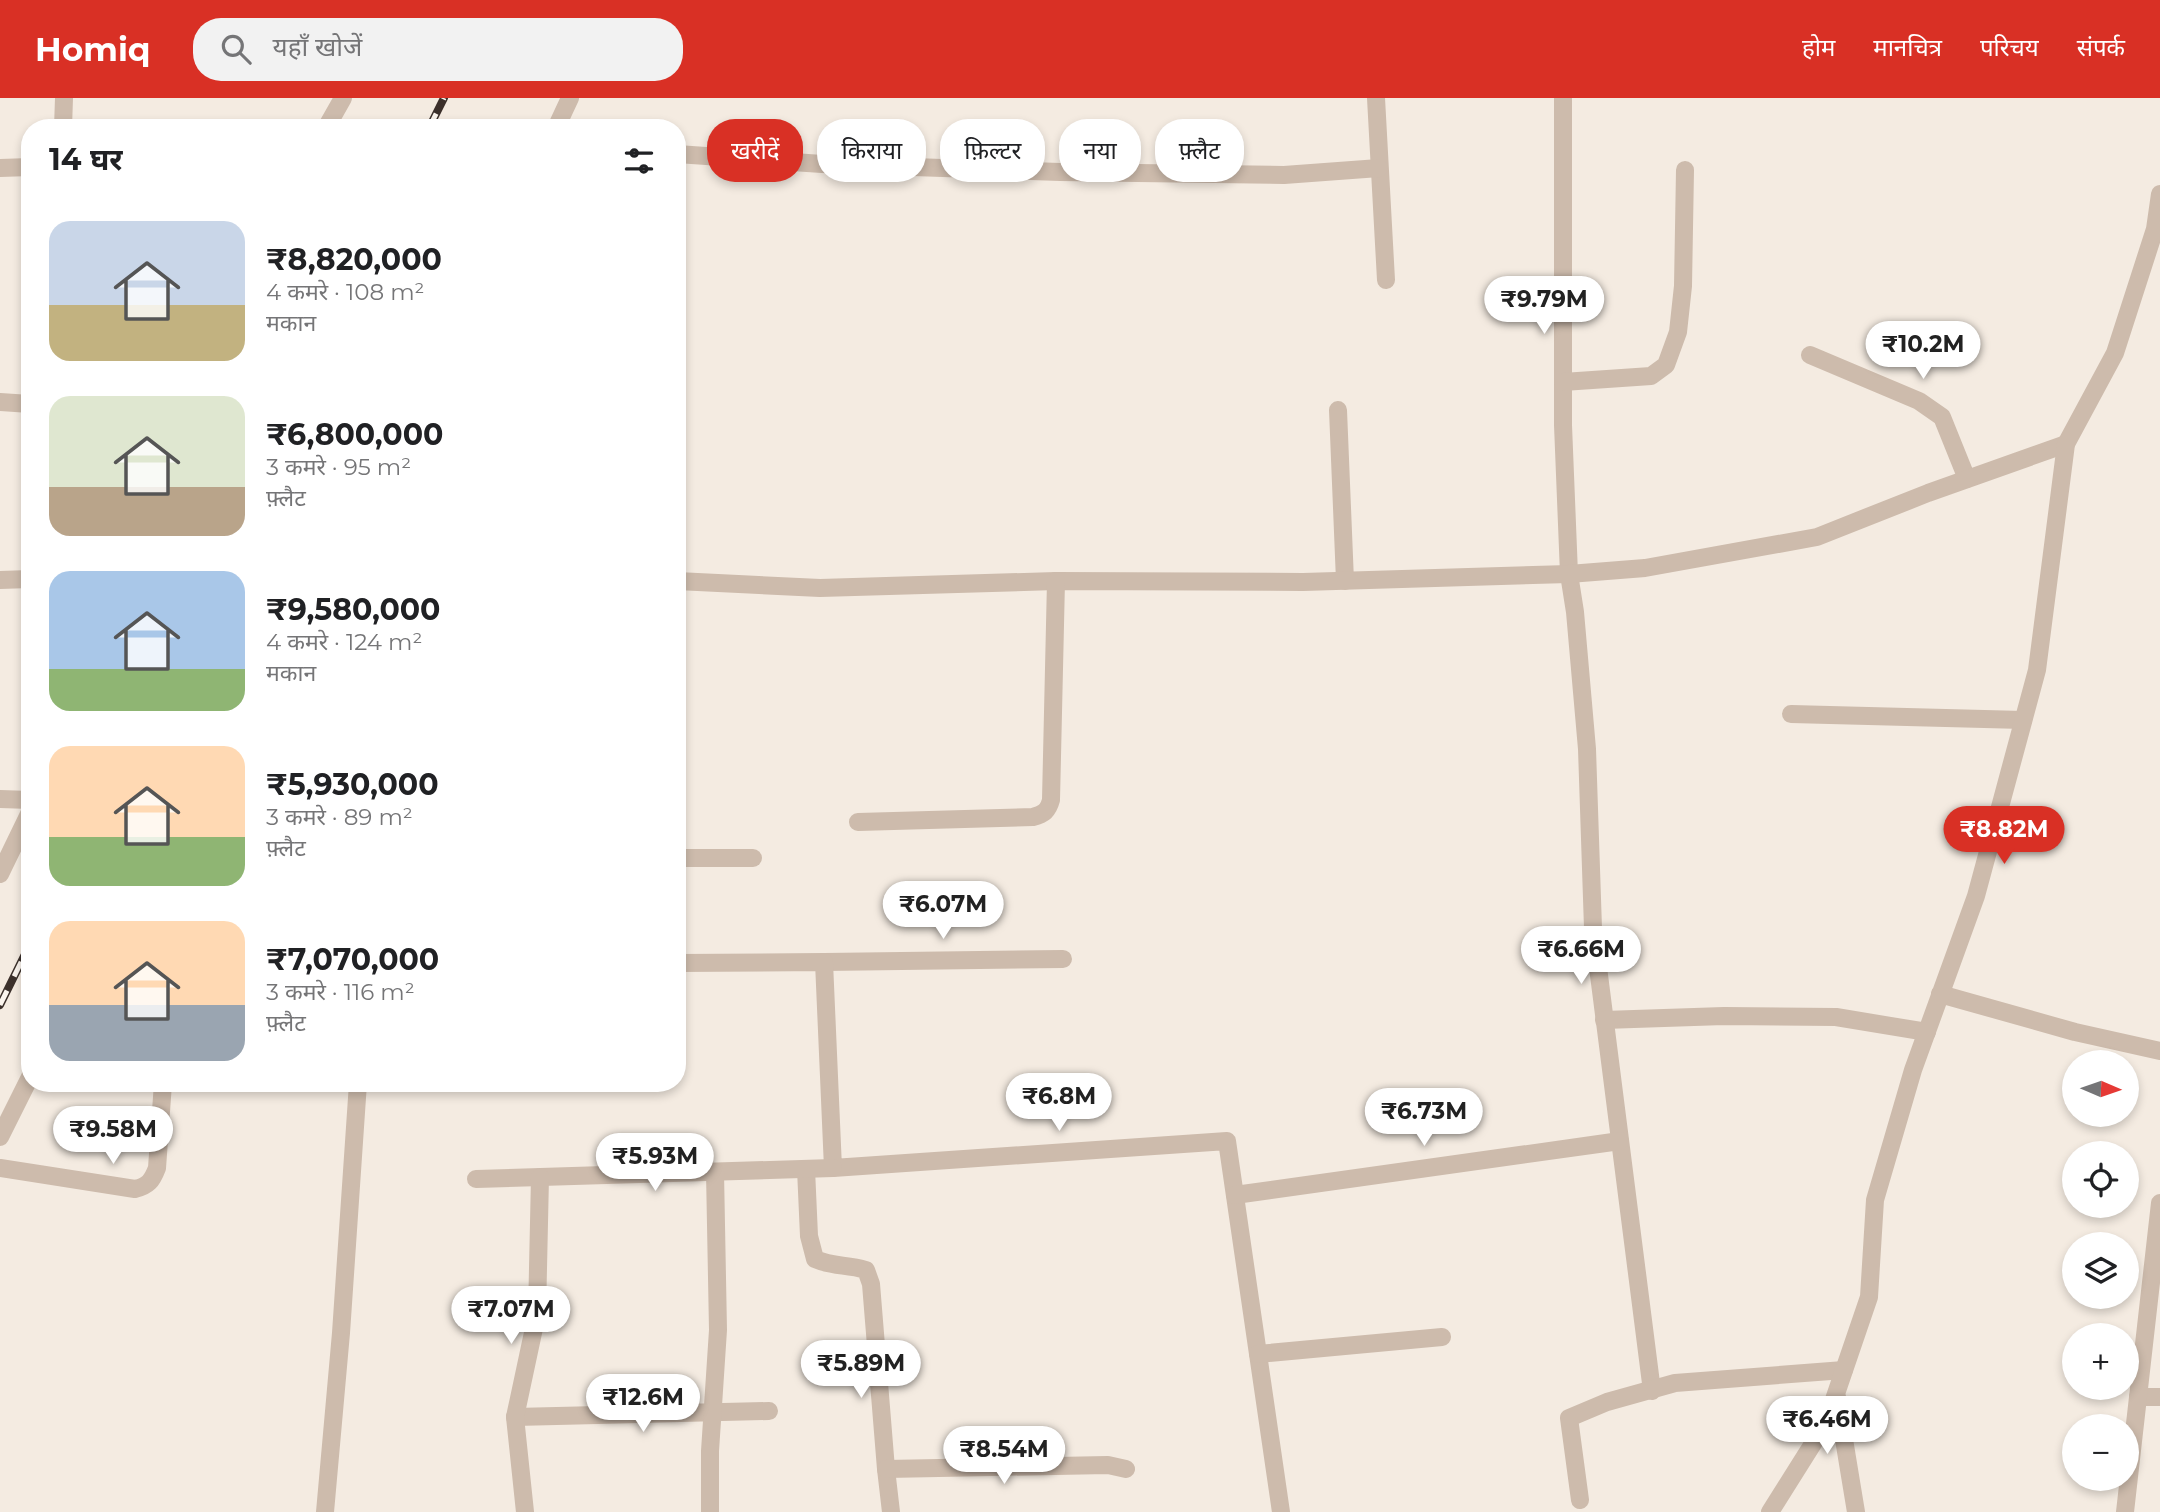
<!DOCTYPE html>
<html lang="hi">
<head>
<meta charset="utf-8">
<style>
	:root { --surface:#fff; --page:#f2f2f2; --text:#202124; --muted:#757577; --accent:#d93025 }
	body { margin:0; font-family:Montserrat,"Noto Sans Devanagari",sans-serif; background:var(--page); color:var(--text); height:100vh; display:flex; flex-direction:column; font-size:26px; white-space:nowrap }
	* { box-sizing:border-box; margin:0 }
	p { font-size:23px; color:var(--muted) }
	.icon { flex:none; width:38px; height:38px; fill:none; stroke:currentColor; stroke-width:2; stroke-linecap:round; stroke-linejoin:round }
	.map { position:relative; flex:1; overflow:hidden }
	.panel { position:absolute; left:21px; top:21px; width:665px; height:973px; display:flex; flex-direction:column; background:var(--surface); border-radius:28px; box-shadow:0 4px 10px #0003 }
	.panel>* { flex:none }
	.guide { position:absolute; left:707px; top:21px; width:665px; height:63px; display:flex; gap:14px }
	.needle { width:46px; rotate:92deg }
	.tools { position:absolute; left:2062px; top:952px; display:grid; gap:14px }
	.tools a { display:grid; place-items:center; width:77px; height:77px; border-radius:50%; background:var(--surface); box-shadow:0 4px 10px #0003; font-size:35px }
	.price { position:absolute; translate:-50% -60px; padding:0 16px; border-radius:24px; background:#fff; color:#222; font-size:23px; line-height:46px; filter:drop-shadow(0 2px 4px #0008) }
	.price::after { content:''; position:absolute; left:50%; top:42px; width:21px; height:16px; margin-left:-10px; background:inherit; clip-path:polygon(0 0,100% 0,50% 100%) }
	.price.selected { background:var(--accent); color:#fff }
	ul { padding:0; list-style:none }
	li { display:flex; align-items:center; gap:21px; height:175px; padding:0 28px }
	li span { display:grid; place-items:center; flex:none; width:196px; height:140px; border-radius:21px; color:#555 }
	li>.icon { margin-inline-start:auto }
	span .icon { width:84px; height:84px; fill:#fffc; stroke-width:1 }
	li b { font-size:30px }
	h2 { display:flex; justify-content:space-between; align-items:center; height:84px; padding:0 28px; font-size:30px }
	.pill { padding:0 24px; border-radius:28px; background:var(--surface); box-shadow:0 4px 10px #0003; font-size:24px; line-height:63px }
	.pill.selected { background:var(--accent); color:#fff }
	header { display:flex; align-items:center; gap:42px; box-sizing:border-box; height:98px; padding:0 35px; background:var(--accent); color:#fff }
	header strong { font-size:33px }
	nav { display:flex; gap:38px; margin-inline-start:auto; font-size:24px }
	.search { width:490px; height:63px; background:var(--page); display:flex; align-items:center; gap:18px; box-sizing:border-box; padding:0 24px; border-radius:28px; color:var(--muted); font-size:26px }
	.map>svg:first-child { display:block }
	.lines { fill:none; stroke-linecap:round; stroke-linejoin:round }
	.minor { stroke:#cdbbac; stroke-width:18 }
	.rail-casing { stroke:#3b302b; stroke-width:8 }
	.rail { stroke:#fbf5ee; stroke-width:5; stroke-dasharray:16; stroke-linecap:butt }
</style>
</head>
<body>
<header>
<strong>Homiq</strong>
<div class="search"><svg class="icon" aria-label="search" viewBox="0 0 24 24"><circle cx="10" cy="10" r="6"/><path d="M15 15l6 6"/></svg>यहाँ खोजें</div>
<nav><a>होम</a><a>मानचित्र</a><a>परिचय</a><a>संपर्क</a></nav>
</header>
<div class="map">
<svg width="2160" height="1414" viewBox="0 0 2160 1414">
	<rect width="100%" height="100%" fill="#f4ebe1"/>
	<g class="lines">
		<!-- minor -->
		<g class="minor">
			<path d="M1376,0L1386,182"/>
			<path d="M1563,0V327L1569,476L1575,514L1587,651L1593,830L1652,1293"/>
			<path d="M63,30L64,0"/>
			<path d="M326,30L343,0"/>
			<path d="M556,30L570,0"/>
			<path d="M677,56L822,66L1060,74L1284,77L1379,70"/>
			<path d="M0,70L30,69"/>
			<path d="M1810,257L1919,303L1942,319L1967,381"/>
			<path d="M1563,284L1651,278L1666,267L1678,234L1683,188L1685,72"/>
			<path d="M0,304L30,306"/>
			<path d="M1338,312L1345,483"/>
			<path d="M0,482L30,481"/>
			<path d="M677,483L820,490L1056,483L1303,484L1569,476L1645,470L1817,439L1928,395L2066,346"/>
			<path d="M1791,616L2023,622"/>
			<path d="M0,701L30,702"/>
			<path d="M858,724L1033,719C1044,716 1048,713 1051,702L1056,483"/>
			<path d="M677,760H753"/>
			<path d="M0,776L30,714"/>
			<path d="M824,864L1063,861"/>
			<path d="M677,865L824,864L833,1070L1227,1043L1281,1414"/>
			<path d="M1940,896L2075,934L2160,953"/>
			<path d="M1604,922L1724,918L1836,919L1927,934"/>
			<path d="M0,1039L30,979"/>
			<path d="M0,1070L135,1091C148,1088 152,1083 157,1070L163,985"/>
			<path d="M806,1071L809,1138L815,1161C833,1169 846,1166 866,1172L871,1186L886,1371L891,1414"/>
			<path d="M476,1081L833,1070"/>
			<path d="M1235,1097L1620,1043"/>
			<path d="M1258,1256L1442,1239"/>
			<path d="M1837,1299L1856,1414"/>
			<path d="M2138,1299H2160"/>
			<path d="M515,1319L769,1313"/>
			<path d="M886,1371L1108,1367L1126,1371"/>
			<path d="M1580,1402L1569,1320L1607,1304L1675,1285L1844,1272"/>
			<path d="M325,1414L341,1235L358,985"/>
			<path d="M525,1414L515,1319L537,1216L540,1079"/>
			<path d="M710,1414V1353L718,1232L715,1074"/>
			<path d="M1770,1414L1826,1325L1869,1199L1875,1102L1913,972L1976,798L2037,572L2066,346L2115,255L2155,131L2160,96"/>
			<path d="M2125,1414L2160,1105"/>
		</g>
		<defs>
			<g id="rail">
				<path d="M429,30L444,0"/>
				<path d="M0,907L30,846"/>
			</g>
		</defs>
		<!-- rail casing -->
		<use href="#rail" class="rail-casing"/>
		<!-- rail -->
		<use href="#rail" class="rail"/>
	</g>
</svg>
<div class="tools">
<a><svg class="needle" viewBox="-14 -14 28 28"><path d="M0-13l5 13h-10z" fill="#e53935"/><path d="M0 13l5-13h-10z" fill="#757577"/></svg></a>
<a><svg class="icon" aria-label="locate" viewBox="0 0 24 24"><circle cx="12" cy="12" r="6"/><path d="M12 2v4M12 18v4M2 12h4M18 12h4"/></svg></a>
<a><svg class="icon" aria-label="layers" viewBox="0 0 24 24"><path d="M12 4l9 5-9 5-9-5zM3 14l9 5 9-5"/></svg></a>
<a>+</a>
<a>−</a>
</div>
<b class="price" style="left:1544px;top:238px">₹9.79M</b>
<b class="price" style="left:1923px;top:283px">₹10.2M</b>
<b class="price selected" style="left:2004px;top:768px">₹8.82M</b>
<b class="price" style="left:943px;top:843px">₹6.07M</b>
<b class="price" style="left:1581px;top:888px">₹6.66M</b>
<b class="price" style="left:1059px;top:1035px">₹6.8M</b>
<b class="price" style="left:1424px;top:1050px">₹6.73M</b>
<b class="price" style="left:113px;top:1068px">₹9.58M</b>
<b class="price" style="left:655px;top:1095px">₹5.93M</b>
<b class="price" style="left:511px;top:1248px">₹7.07M</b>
<b class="price" style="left:861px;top:1302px">₹5.89M</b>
<b class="price" style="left:643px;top:1336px">₹12.6M</b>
<b class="price" style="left:1827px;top:1358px">₹6.46M</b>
<b class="price" style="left:1004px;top:1388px">₹8.54M</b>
<div class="guide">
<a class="pill selected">खरीदें</a>
<a class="pill">किराया</a>
<a class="pill">फ़िल्टर</a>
<a class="pill">नया</a>
<a class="pill">फ़्लैट</a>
</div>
<section class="panel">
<h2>14 घर<svg class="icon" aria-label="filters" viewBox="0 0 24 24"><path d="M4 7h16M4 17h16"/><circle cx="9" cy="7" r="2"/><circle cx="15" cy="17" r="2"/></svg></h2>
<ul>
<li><span style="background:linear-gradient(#c9d6e8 60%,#c2b280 0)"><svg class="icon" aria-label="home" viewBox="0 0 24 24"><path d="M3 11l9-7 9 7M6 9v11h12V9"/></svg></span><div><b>₹8,820,000</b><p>4 कमरे · 108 m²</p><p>मकान</p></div></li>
<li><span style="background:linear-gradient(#dfe7d0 65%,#b9a48a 0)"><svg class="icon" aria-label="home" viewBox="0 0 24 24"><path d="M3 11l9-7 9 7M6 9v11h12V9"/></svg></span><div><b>₹6,800,000</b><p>3 कमरे · 95 m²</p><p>फ़्लैट</p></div></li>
<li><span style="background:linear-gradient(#a9c7e8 70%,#8fb573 0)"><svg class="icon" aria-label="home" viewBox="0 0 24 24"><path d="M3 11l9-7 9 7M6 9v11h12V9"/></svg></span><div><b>₹9,580,000</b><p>4 कमरे · 124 m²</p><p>मकान</p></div></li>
<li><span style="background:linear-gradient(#ffd9b3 65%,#8fb573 0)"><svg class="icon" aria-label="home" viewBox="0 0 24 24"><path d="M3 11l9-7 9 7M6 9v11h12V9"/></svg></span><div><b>₹5,930,000</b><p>3 कमरे · 89 m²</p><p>फ़्लैट</p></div></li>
<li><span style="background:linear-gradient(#ffd9b3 60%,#9aa5b1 0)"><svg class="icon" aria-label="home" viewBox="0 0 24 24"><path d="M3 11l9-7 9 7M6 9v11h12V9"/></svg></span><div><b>₹7,070,000</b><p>3 कमरे · 116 m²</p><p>फ़्लैट</p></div></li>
</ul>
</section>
</div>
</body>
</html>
